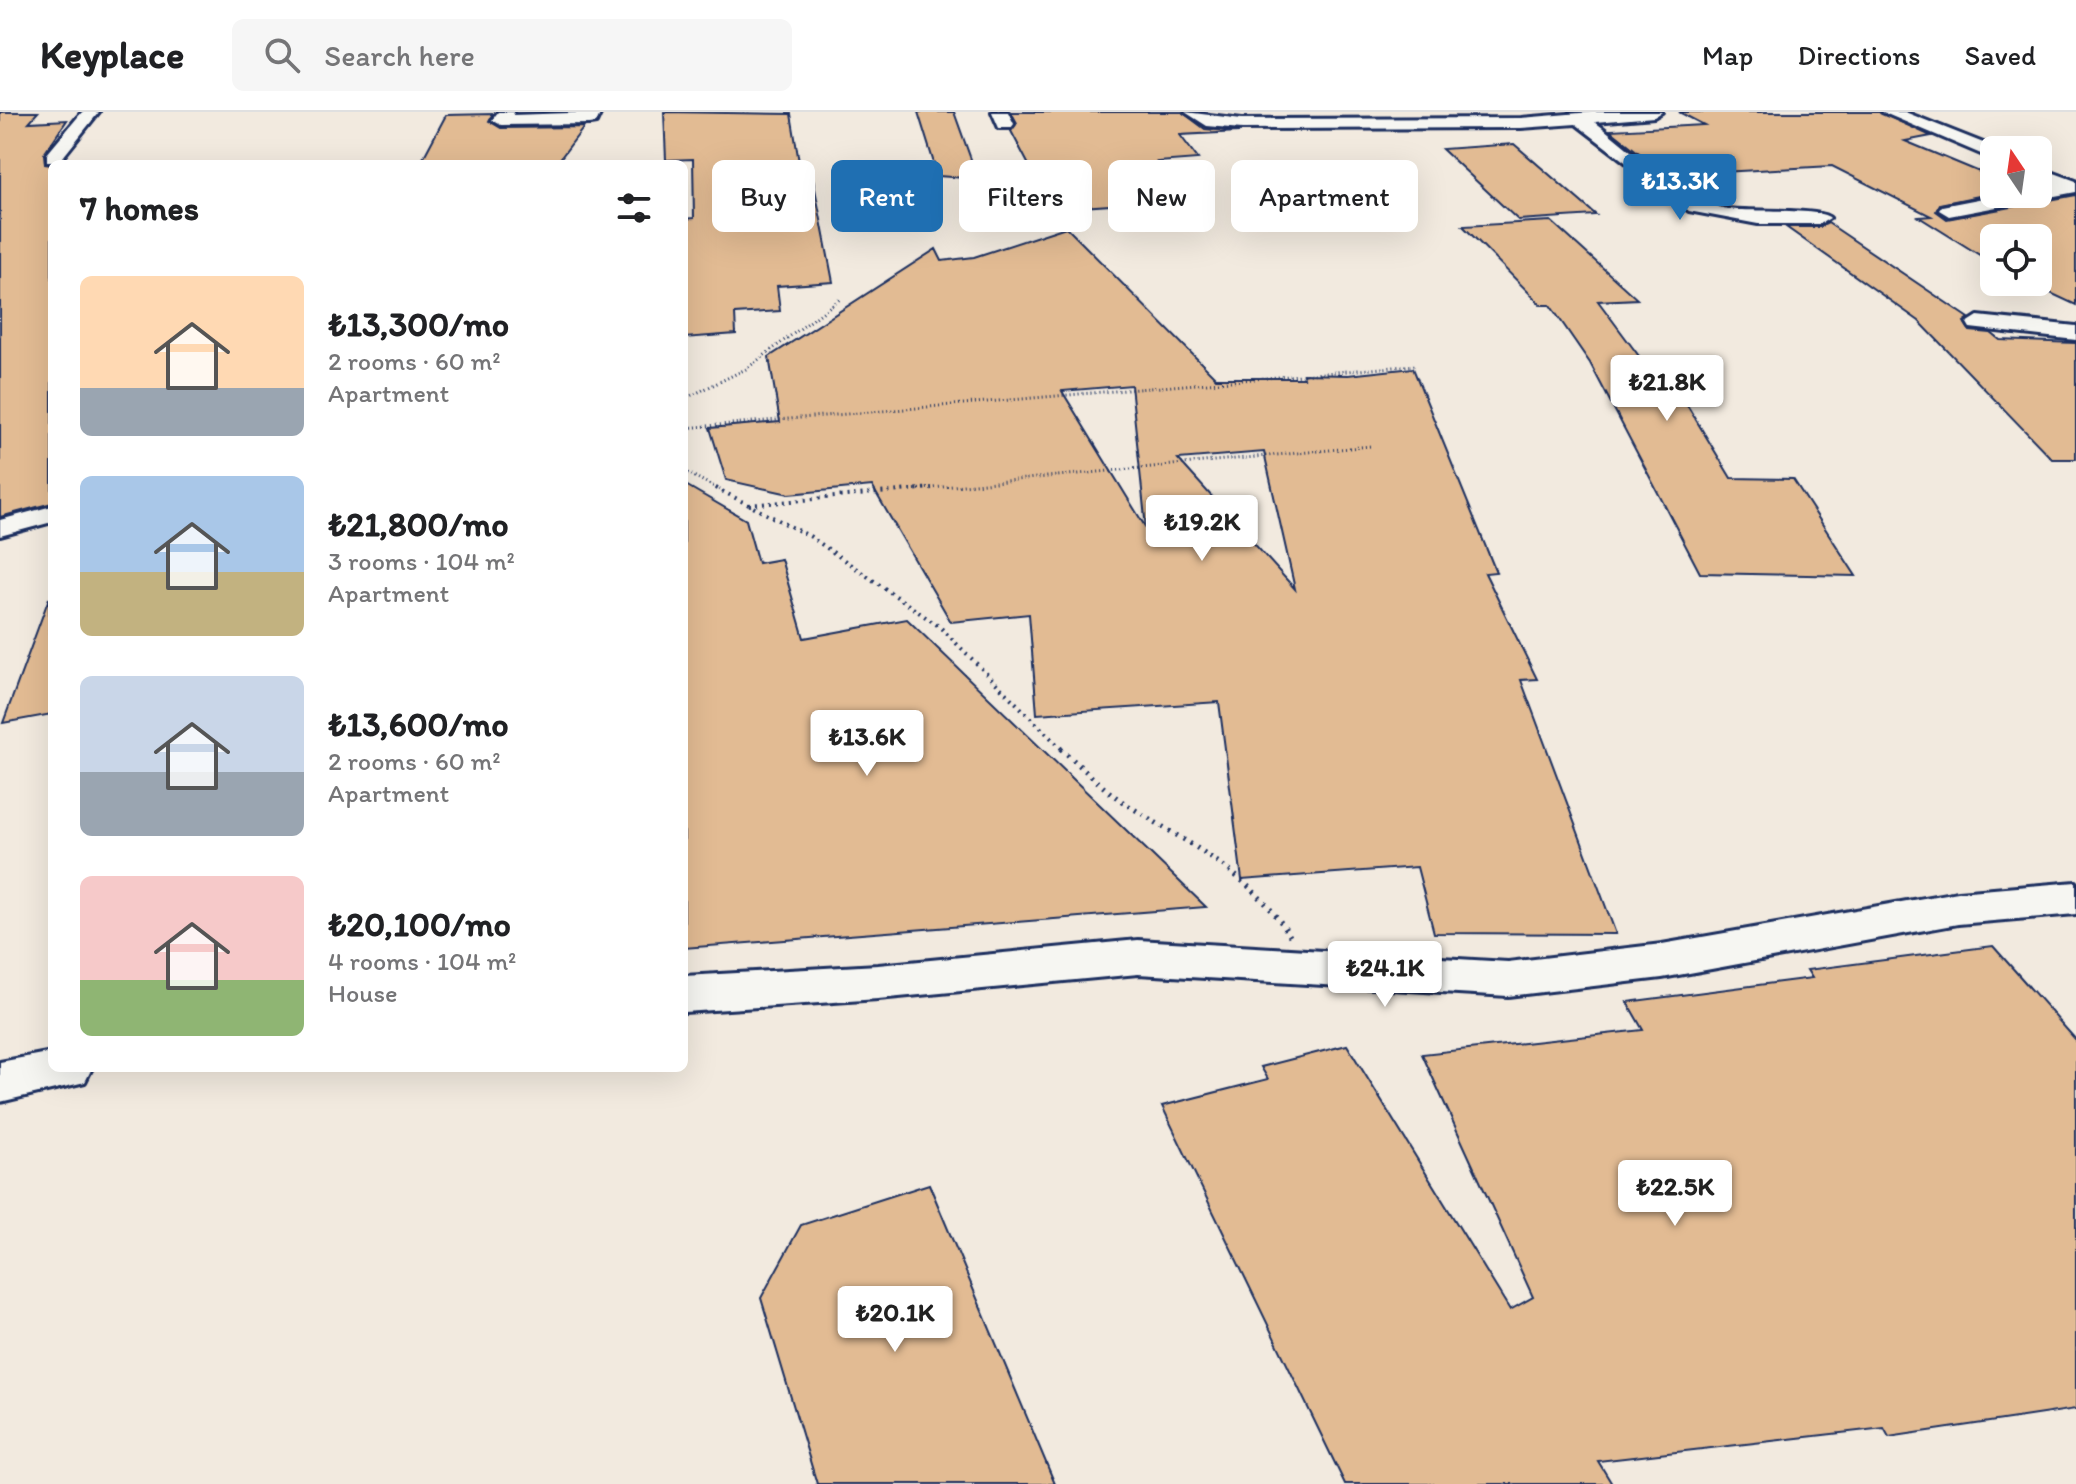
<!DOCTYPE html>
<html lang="en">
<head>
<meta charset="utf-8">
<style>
	:root { --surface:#fff; --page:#f6f6f6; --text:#202124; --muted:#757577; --line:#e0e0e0; --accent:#1f6fb2 }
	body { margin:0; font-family:Itim,sans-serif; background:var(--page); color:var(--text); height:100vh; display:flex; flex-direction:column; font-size:30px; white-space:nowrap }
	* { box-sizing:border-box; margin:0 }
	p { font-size:26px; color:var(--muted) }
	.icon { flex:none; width:44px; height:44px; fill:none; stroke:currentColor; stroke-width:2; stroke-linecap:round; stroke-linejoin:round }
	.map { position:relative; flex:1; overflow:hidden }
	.drawer { position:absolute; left:48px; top:48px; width:640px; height:912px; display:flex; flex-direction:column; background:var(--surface); border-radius:12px; box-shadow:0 8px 32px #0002 }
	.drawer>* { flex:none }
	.top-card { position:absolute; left:712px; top:48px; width:760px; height:72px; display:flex; gap:16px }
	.needle { width:52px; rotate:347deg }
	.fabs { position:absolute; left:1980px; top:24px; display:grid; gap:16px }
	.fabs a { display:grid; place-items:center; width:72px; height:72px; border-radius:12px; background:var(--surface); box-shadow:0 8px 32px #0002; font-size:40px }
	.price { position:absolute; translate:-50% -68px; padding:0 18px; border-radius:8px; background:#fff; color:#222; font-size:26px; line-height:52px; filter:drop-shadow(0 2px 4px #0008) }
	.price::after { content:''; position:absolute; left:50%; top:48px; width:24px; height:18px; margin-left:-12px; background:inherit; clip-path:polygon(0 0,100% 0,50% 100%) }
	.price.current { background:var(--accent); color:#fff }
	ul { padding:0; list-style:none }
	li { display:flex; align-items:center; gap:24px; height:200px; padding:0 32px }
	li span { display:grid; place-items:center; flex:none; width:224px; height:160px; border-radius:12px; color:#555 }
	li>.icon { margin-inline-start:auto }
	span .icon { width:96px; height:96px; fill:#fffc; stroke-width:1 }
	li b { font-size:34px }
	h2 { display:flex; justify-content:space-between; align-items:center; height:96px; padding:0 32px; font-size:34px }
	.pill { padding:0 28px; border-radius:12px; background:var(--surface); box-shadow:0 8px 32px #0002; font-size:28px; line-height:72px }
	.pill.current { background:var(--accent); color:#fff }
	header { display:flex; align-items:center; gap:48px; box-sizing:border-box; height:112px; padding:0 40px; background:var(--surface); border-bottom:2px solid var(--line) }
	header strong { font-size:38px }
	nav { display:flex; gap:44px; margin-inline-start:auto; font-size:28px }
	.search { width:560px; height:72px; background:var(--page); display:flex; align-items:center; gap:20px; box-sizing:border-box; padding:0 28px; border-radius:12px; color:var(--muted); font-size:30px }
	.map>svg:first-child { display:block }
	.building { fill:#e2bb93; stroke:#1b2f5e; stroke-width:2; fill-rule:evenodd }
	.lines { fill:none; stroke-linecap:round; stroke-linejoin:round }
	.minor-casing { stroke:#1b2f5e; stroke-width:6 }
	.tertiary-casing { stroke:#1b2f5e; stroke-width:6 }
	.path-far2 { stroke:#1b2f5e; stroke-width:3; stroke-dasharray:1 3; stroke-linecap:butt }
	.path-far1 { stroke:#1b2f5e; stroke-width:4; stroke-dasharray:2 5; stroke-linecap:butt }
	.path { stroke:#1b2f5e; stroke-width:5; stroke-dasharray:2 6; stroke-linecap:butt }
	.minor { fill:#f6f6f2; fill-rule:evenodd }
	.tertiary { fill:#f6f6f2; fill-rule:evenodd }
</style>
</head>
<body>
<header>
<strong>Keyplace</strong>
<div class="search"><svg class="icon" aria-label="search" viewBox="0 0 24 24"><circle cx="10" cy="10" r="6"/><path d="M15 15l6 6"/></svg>Search here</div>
<nav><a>Map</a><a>Directions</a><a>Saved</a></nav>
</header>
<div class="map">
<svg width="2076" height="1372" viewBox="0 0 2076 1372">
	<rect width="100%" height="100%" fill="#f2eadf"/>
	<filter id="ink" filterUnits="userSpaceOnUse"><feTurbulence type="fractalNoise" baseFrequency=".0125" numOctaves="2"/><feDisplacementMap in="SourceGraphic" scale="16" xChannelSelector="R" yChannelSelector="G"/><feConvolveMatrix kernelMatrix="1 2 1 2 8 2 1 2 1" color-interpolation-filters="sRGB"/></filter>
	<g filter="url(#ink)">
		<!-- building -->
		<g class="building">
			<path d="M0,0H38L29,10L67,8L44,42L45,52L52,53V391L0,405Z"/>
			<path d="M664,0L791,2L800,56H811L833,170L777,174L780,199L735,202L736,222L684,226V107L694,106L693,47L666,48Z"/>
			<path d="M918,0H954L978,67L938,64Z"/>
			<path d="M1011,0H1182L1205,17L1239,20L1180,23L1198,47L1157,50L1177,79L1133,82L1139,91L1052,97L1011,19L1017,11Z"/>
			<path d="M1679,0H1879L1931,24L1905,29L1994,66V81L1940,92L1936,99L1947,107L2076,83V193L2027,170H2038V126H1994V152L1919,105L1931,104L1832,54L1667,63L1610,18L1704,13Z"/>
			<path d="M493,2L489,9L501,16L584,15L556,52H420L446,3Z"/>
			<path d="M1514,32L1596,103L1518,108L1442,37Z"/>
			<path d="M1551,109L1637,187L1598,189L1668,283H1681L1731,366L1793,367L1856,464L1700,461L1590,251L1550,193H1541L1463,114Z"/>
			<path d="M1828,111L1969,206L1964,210L1970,219L1991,221L2000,228L2076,231V347H2052L1919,209L1786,115H1820Z"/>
			<path d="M1066,115L1216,266H1304L1303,262L1348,263L1413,256L1496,460L1485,461L1537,567L1521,568L1616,822L1434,821L1417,755L1242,768L1219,590L1037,602L1029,502L951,510L872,374L789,382L726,368L710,316L780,310L769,245L936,137L942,149L974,145ZM1131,273L1146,416L1062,279ZM1264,340L1295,477L1178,347Z"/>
			<path d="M684,372L746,408L758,451L781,447L804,526L907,507L1206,795L684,836Z"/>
			<path d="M49,486L52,602L3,611Z"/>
			<path d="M1993,834L2076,928V1297L1889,1325L1884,1316L1598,1349L1612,1372H1345L1162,994L1268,967L1261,955L1347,933L1510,1198L1533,1185L1422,942L1643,918L1627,890L1812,866L1807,858Z"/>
			<path d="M929,1072L1055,1372H817L761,1186L801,1113Z"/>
		</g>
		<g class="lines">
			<defs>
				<g id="minor">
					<path d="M82,0H99L59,50H47V42Z"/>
					<path d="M498,0H514L513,3L601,0L596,11L590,12L501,13L492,8Z"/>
					<path d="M992,0H1008L1014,12L1011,16H999Z"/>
					<path d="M1185,0L1242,7L1521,6L1592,0H1662L1654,5L1595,10C1631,37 1684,90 1728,97C1747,100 1821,96 1830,106L1820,112H1758L1689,99L1576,12L1521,16L1242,17L1207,14Z"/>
					<path d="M1882,0H1905L2001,38H1994V46L1988,45Z"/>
					<path d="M2038,55L2076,69V80L1949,104L1939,98L1942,94L2004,82H2038V75L2053,73L2038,67Z"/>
					<path d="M1978,204L2076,214V228L1970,216L1967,211Z"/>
					<path d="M52,394V410L0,424V408Z"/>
				</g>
				<g id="tertiary">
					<path d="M2076,770V802L1958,812L1662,866L1508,884L1138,862L878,887L684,900V864L878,853L1138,828L1508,850L1662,832L1958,780Z"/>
					<path d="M52,940V956H92L85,970L0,990V950Z"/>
				</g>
			</defs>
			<!-- minor casing -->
			<use href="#minor" class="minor-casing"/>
			<!-- tertiary casing -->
			<use href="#tertiary" class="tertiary-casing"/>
			<!-- path-far2 -->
			<g class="path-far2">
				<path d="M684,287L746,257L840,187"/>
				<path d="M684,316L1417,253"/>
				<path d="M684,359L720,378"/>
				<path d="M911,378L1371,334"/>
			</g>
			<!-- path-far1 -->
			<g class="path-far1">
				<path d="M716,376L811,425L940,515L1064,639"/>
				<path d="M749,393L932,376"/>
			</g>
			<!-- path -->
			<path class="path" d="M1061,637C1081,654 1101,675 1123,690C1183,729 1251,760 1290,824"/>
			<!-- minor -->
			<use href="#minor" class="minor"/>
			<!-- tertiary -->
			<use href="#tertiary" class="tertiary"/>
		</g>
	</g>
</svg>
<div class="fabs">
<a><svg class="needle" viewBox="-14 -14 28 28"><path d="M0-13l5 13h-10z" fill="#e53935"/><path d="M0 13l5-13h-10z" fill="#757577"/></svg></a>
<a><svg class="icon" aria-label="locate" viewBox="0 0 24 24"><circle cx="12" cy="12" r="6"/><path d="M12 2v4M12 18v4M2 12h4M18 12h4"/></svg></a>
</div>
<b class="price current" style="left:1680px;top:110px">₺13.3K</b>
<b class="price" style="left:1667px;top:311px">₺21.8K</b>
<b class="price" style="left:1202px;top:451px">₺19.2K</b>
<b class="price" style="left:867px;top:666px">₺13.6K</b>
<b class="price" style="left:1385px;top:897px">₺24.1K</b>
<b class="price" style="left:1675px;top:1116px">₺22.5K</b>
<b class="price" style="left:895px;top:1242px">₺20.1K</b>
<div class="top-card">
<a class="pill">Buy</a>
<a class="pill current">Rent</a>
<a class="pill">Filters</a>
<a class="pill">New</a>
<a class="pill">Apartment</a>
</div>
<section class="drawer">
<h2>7 homes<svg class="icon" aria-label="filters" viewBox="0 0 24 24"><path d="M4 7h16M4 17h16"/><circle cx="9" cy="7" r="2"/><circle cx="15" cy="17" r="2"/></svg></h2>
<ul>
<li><span style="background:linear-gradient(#ffd9b3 70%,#9aa5b1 0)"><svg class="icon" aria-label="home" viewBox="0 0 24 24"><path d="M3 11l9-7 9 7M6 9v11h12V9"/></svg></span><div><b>₺13,300/mo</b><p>2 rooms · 60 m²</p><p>Apartment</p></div></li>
<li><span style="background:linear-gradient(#a9c7e8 60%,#c2b280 0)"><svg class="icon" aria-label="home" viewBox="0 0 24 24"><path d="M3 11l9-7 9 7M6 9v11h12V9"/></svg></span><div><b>₺21,800/mo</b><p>3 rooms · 104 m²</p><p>Apartment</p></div></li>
<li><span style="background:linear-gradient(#c9d6e8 60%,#9aa5b1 0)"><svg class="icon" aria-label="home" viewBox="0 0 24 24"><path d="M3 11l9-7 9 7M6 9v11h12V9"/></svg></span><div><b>₺13,600/mo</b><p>2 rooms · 60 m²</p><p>Apartment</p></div></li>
<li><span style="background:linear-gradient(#f6c9c9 65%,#8fb573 0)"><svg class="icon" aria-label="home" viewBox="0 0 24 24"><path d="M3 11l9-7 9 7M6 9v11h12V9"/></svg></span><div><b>₺20,100/mo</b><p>4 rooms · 104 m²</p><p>House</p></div></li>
</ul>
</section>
</div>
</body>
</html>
